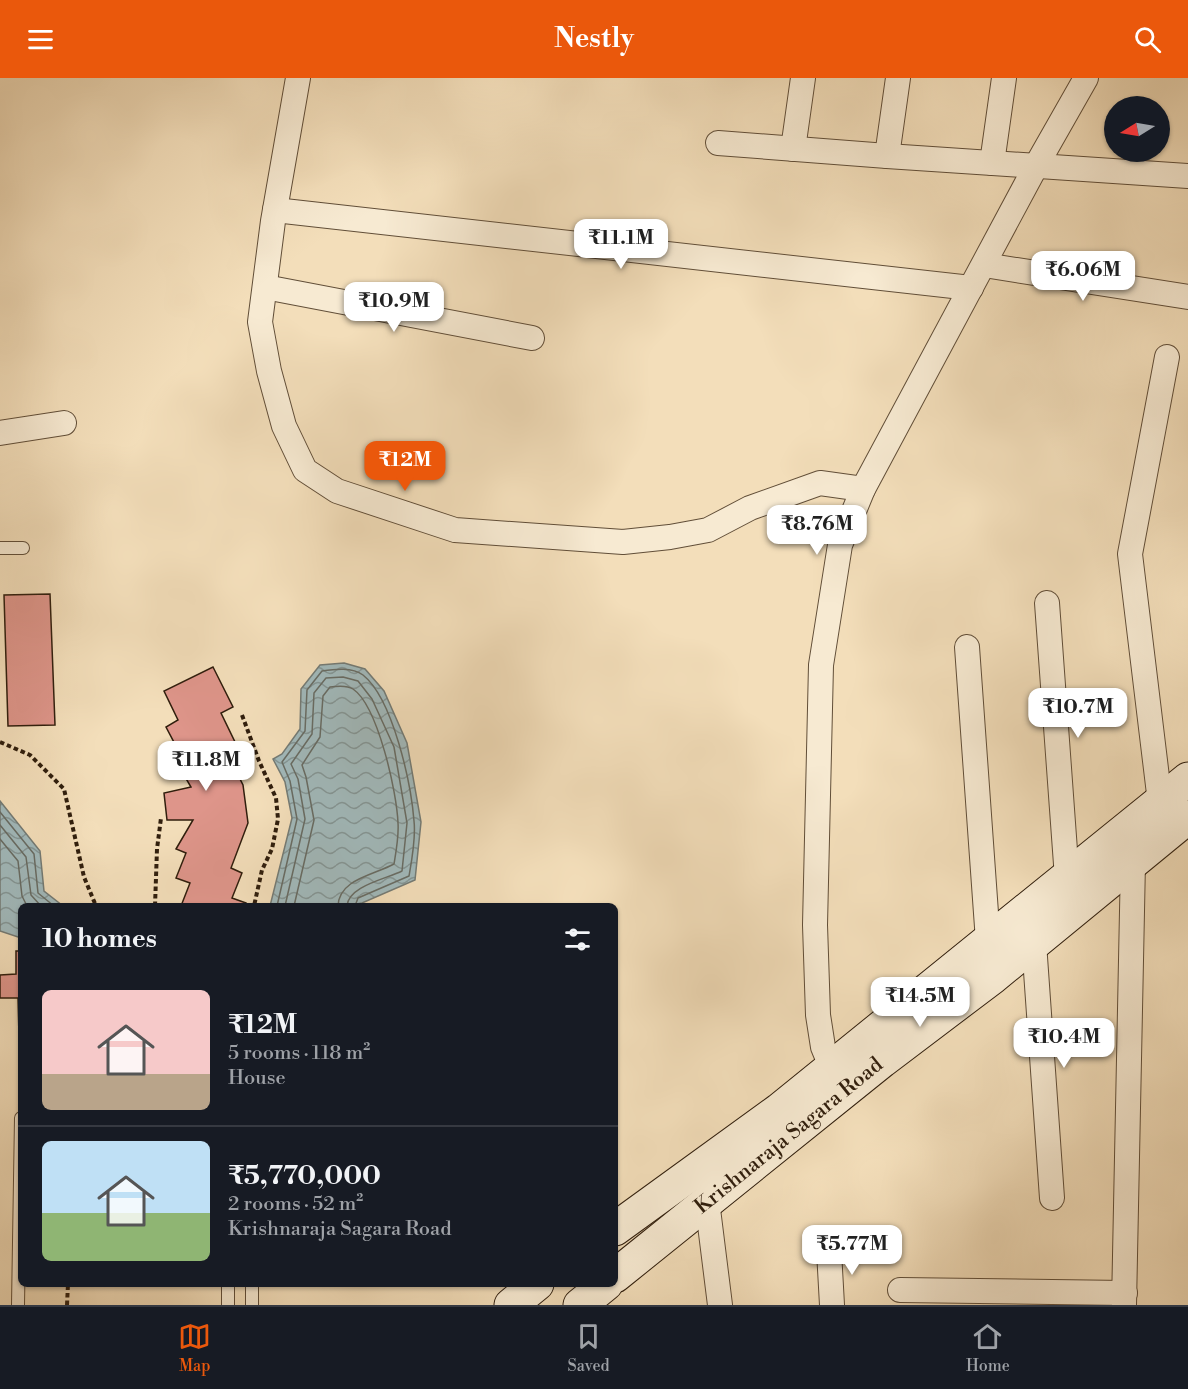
<!DOCTYPE html>
<html lang="en">
<head>
<meta charset="utf-8">
<style>
	:root { --surface:#171b24; --page:#20242c; --text:#f1f3f6; --muted:#9ea1a6; --line:#363941; --accent:#ea580c }
	body { margin:0; font-family:"Libre Bodoni",serif; background:var(--page); color:var(--text); height:100vh; display:flex; flex-direction:column; font-size:22px; white-space:nowrap }
	* { box-sizing:border-box; margin:0 }
	p { font-size:20px; color:var(--muted) }
	.icon { flex:none; width:33px; height:33px; fill:none; stroke:currentColor; stroke-width:2; stroke-linecap:round; stroke-linejoin:round }
	.map { position:relative; flex:1; overflow:hidden }
	.details { position:absolute; left:18px; top:825px; width:600px; height:384px; display:flex; flex-direction:column; background:var(--surface); border-radius:9px; box-shadow:0 2px 4px #0004 }
	.details>* { flex:none }
	.needle { width:39px; rotate:259deg }
	.buttons { position:absolute; left:1104px; top:18px; display:grid; gap:12px }
	.buttons a { display:grid; place-items:center; width:66px; height:66px; border-radius:50%; background:var(--surface); box-shadow:0 2px 4px #0004; font-size:30px }
	.price { position:absolute; translate:-50% -51px; padding:0 14px; border-radius:12px; background:#fff; color:#222; font-size:20px; line-height:39px; filter:drop-shadow(0 2px 3px #0008) }
	.price::after { content:''; position:absolute; left:50%; top:36px; width:18px; height:14px; margin-left:-9px; background:inherit; clip-path:polygon(0 0,100% 0,50% 100%) }
	.price.current { background:var(--accent); color:#fff }
	ul { padding:0; list-style:none }
	li { display:flex; align-items:center; gap:18px; height:150px; padding:0 24px }
	li+li { border-top:2px solid var(--line) }
	li span { display:grid; place-items:center; flex:none; width:168px; height:120px; border-radius:9px; color:#555 }
	li>.icon { margin-inline-start:auto }
	span .icon { width:72px; height:72px; fill:#fffc; stroke-width:1 }
	li b { font-size:26px }
	h2 { display:flex; justify-content:space-between; align-items:center; height:72px; padding:0 24px; font-size:26px }
	header { display:flex; justify-content:space-between; align-items:center; height:78px; padding:0 24px; background:var(--accent); color:#fff; font-size:27px; font-weight:700 }
	.tabs { display:flex; justify-content:space-around; align-items:center; height:84px; border-top:2px solid var(--line); background:var(--surface); font-size:16px; color:var(--muted) }
	.tabs a { display:grid; justify-items:center; gap:3px }
	.tabs .current { color:var(--accent) }
	.map>svg:first-child { display:block }
	.water { fill:url(#water-waves); stroke:#747b75; stroke-width:1.5 }
	.lines { fill:none; stroke-linecap:round; stroke-linejoin:round }
	.shore { stroke:#686c64; stroke-width:1.5 }
	.building { fill:#de958a; stroke:#301e0d; stroke-width:1.5 }
	.service-casing { stroke:#614e38; stroke-width:14 }
	.minor-casing { stroke:#614e38; stroke-width:26 }
	.secondary-casing { stroke:#301e0d; stroke-width:35 }
	.path { stroke:#301e0d; stroke-width:4; stroke-dasharray:4.5 3; stroke-linecap:butt }
	.service { stroke:#f7ead2; stroke-width:12 }
	.minor { stroke:#f7ead2; stroke-width:24 }
	.secondary { stroke:#f7ead2; stroke-width:33 }
	.labels { text-anchor:middle; dominant-baseline:central; stroke-width:6; stroke-linejoin:round; paint-order:stroke }
	.street-label { font-size:21px; fill:#301e0d; stroke:#f7ead2 }
</style>
</head>
<body>
<header><svg class="icon" aria-label="menu" viewBox="0 0 24 24"><path d="M4 6h16M4 12h16M4 18h16"/></svg>Nestly<svg class="icon" aria-label="search" viewBox="0 0 24 24"><circle cx="10" cy="10" r="6"/><path d="M15 15l6 6"/></svg></header>
<div class="map">
<svg width="1188" height="1227" viewBox="0 0 1188 1227">
	<defs>
		<pattern id="water-waves" width="16" height="10" patternUnits="userSpaceOnUse" patternTransform="scale(1.5)"><rect width="16" height="10" fill="#a1b9bb"/><path d="M0 5q4-4 8 0t8 0" fill="none" stroke="#849696"/></pattern>
	</defs>
	<rect width="100%" height="100%" fill="#f3deba"/>
	<filter id="stains"><feTurbulence type="fractalNoise" baseFrequency=".00333" numOctaves="4"/><feColorMatrix values="0 0 0 0 .2 0 0 0 0 .09 0 0 0 0 .02 0 0 0 .5 -.17"/></filter>
	<radialGradient id="worn" r=".72"><stop offset=".6" stop-color="#630" stop-opacity="0"/><stop offset="1" stop-color="#630" stop-opacity=".3"/></radialGradient>
	<!-- water -->
	<g class="water">
		<path d="M344,585L365,591L384,613L407,665L421,744L415,802L362,825L346,828H270L292,740L285,704L273,681L282,676L300,651L301,611L320,587Z"/>
		<path d="M0,723L40,773L44,813L63,828H21V860L0,853Z"/>
	</g>
	<g class="lines">
		<!-- shore -->
		<g class="shore">
			<path d="M0,734L34,776L38,815L54,828"/>
			<path d="M0,747L26,779L31,817L41,828"/>
			<path d="M0,761L18,783L22,818L27,828"/>
			<path d="M277,828L297,741L290,703L282,684L305,653L307,612L322,593C335,591 352,589 363,597C393,621 411,705 414,743C416,760 412,781 409,798L358,820L355,828"/>
			<path d="M285,828L305,741L298,701L291,686L312,656L314,615L326,600L343,599L358,603L372,621L394,669L407,745L402,793C386,801 348,808 347,828"/>
			<path d="M294,828L314,742L306,699L302,687L320,659L323,618L330,609C337,608 347,607 353,611C378,628 397,715 398,745C399,758 396,774 394,786C374,797 339,801 338,828"/>
		</g>
	</g>
	<!-- building -->
	<g class="building">
		<path d="M50,516L55,647L8,648L4,517Z"/>
		<path d="M213,589L233,629L221,635L235,664L224,669L243,707L248,745L231,790L242,795L232,820L246,825L245,828H181L190,805L176,800L186,775L176,771L193,742H167L164,715L191,709L171,675L178,672L166,649L178,642L164,613Z"/>
		<path d="M16,873H21V959H19L18,920H0V897L16,896Z"/>
	</g>
	<g class="lines">
		<defs>
			<g id="service">
				<path d="M0,470H23"/>
				<path d="M252,1206V1227"/>
				<path d="M18,1227L21,1040"/>
				<path d="M228,1227V1206"/>
			</g>
			<g id="minor">
				<path d="M298,0L273,143L260,244L269,293L284,348L305,392L337,413L455,452L623,464L670,459L708,452L750,430L820,405L863,411"/>
				<path d="M718,65L887,78L1188,98"/>
				<path d="M793,71L803,0"/>
				<path d="M887,78L898,0"/>
				<path d="M992,85L1004,0"/>
				<path d="M275,132L971,210"/>
				<path d="M984,187L1188,219"/>
				<path d="M265,209L532,260"/>
				<path d="M0,355L64,345"/>
				<path d="M1047,525L1067,800"/>
				<path d="M967,569L988,863"/>
				<path d="M1165,736L1160,724L1130,476L1167,279"/>
				<path d="M1034,865L1052,1120"/>
				<path d="M837,1003L823,969L818,937L815,847L821,587L840,467L863,411L1036,88L1086,0"/>
				<path d="M707,1123L720,1227"/>
				<path d="M829,1173L832,1227"/>
				<path d="M900,1212L1125,1215"/>
				<path d="M1124,1227L1133,784L1131,775"/>
			</g>
			<g id="secondary">
				<path d="M615,1151L779,1032L1188,701"/>
				<path d="M615,1198L882,983L993,899L1188,739"/>
				<path d="M511,1227L537,1206"/>
				<path d="M580,1227L606,1206"/>
			</g>
		</defs>
		<!-- service casing -->
		<use href="#service" class="service-casing"/>
		<!-- minor casing -->
		<use href="#minor" class="minor-casing"/>
		<!-- secondary casing -->
		<use href="#secondary" class="secondary-casing"/>
		<!-- path -->
		<g class="path">
			<path d="M242,637L259,683L276,720L278,741L272,771L262,792L254,828"/>
			<path d="M0,664L30,677L64,711L84,799L96,828"/>
			<path d="M155,828L157,771L161,740"/>
			<path d="M67,1227L68,1206"/>
		</g>
		<!-- service -->
		<use href="#service" class="service"/>
		<!-- minor -->
		<use href="#minor" class="minor"/>
		<!-- secondary -->
		<use href="#secondary" class="secondary"/>
	</g>
	<g class="labels">
		<!-- street labels -->
		<g class="street-label">
			<text transform="translate(789 1058) rotate(-39)">Krishnaraja Sagara Road</text>
		</g>
	</g>
	<rect width="100%" height="100%" filter="url(#stains)"/>
	<rect width="100%" height="100%" fill="url(#worn)"/>
</svg>
<div class="buttons">
<a><svg class="needle" viewBox="-14 -14 28 28"><path d="M0-13l5 13h-10z" fill="#e53935"/><path d="M0 13l5-13h-10z" fill="#9ea1a6"/></svg></a>
</div>
<b class="price" style="left:621px;top:192px">₹11.1M</b>
<b class="price" style="left:1083px;top:224px">₹6.06M</b>
<b class="price" style="left:394px;top:255px">₹10.9M</b>
<b class="price current" style="left:405px;top:414px">₹12M</b>
<b class="price" style="left:817px;top:478px">₹8.76M</b>
<b class="price" style="left:1078px;top:661px">₹10.7M</b>
<b class="price" style="left:206px;top:714px">₹11.8M</b>
<b class="price" style="left:920px;top:950px">₹14.5M</b>
<b class="price" style="left:1064px;top:991px">₹10.4M</b>
<b class="price" style="left:852px;top:1198px">₹5.77M</b>
<section class="details">
<h2>10 homes<svg class="icon" aria-label="filters" viewBox="0 0 24 24"><path d="M4 7h16M4 17h16"/><circle cx="9" cy="7" r="2"/><circle cx="15" cy="17" r="2"/></svg></h2>
<ul>
<li><span style="background:linear-gradient(#f6c9c9 70%,#b9a48a 0)"><svg class="icon" aria-label="home" viewBox="0 0 24 24"><path d="M3 11l9-7 9 7M6 9v11h12V9"/></svg></span><div><b>₹12M</b><p>5 rooms · 118 m²</p><p>House</p></div></li>
<li><span style="background:linear-gradient(#bfe0f5 60%,#8fb573 0)"><svg class="icon" aria-label="home" viewBox="0 0 24 24"><path d="M3 11l9-7 9 7M6 9v11h12V9"/></svg></span><div><b>₹5,770,000</b><p>2 rooms · 52 m²</p><p>Krishnaraja Sagara Road</p></div></li>
</ul>
</section>
</div>
<nav class="tabs">
<a class="current"><svg class="icon" aria-label="map" viewBox="0 0 24 24"><path d="M3 6l6-2 6 2 6-2v14l-6 2-6-2-6 2zM9 4v14M15 6v14"/></svg>Map</a>
<a><svg class="icon" aria-label="saved" viewBox="0 0 24 24"><path d="M7 4h10v16l-5-4-5 4z"/></svg>Saved</a>
<a><svg class="icon" aria-label="home" viewBox="0 0 24 24"><path d="M3 11l9-7 9 7M6 9v11h12V9"/></svg>Home</a>
</nav>
</body>
</html>
